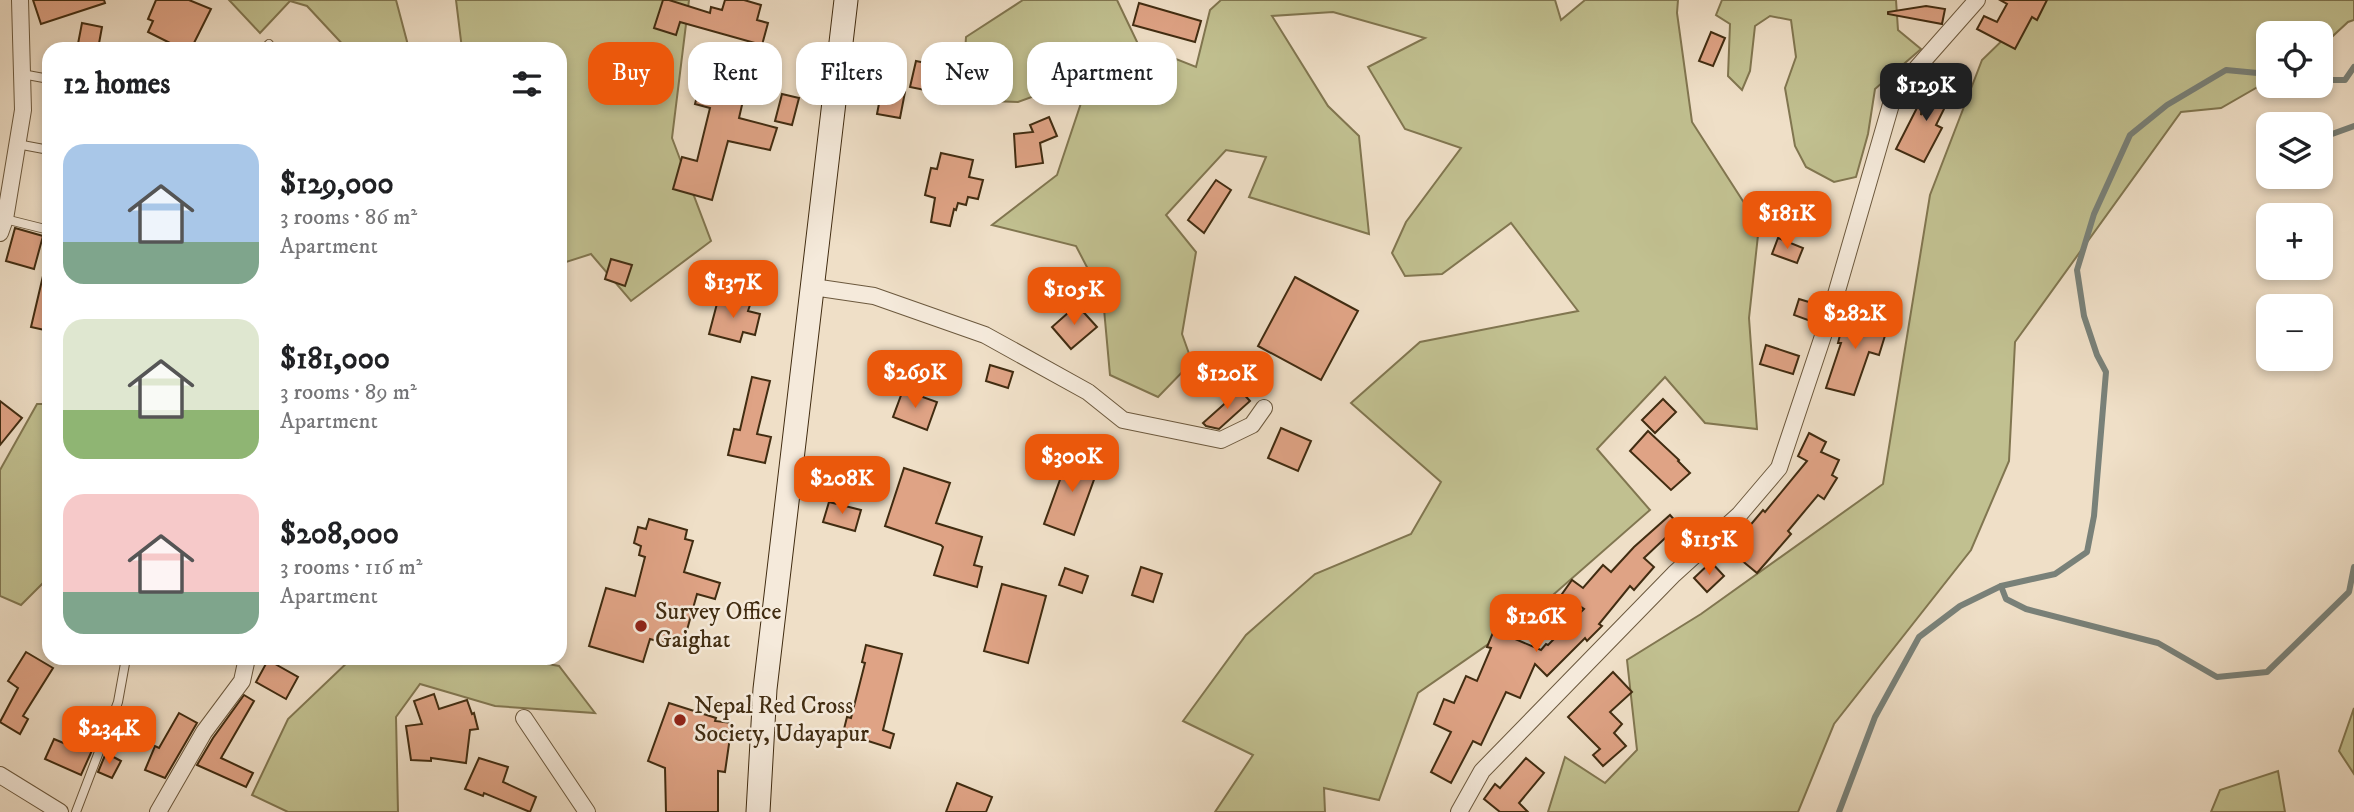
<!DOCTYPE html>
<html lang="en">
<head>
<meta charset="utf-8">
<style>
	:root { --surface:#fff; --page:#f2f2f2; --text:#202124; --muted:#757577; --accent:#ea580c }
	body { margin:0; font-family:"IM FELL DW Pica",serif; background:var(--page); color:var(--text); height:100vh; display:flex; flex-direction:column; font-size:26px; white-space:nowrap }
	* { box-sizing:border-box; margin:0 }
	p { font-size:23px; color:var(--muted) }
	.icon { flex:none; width:38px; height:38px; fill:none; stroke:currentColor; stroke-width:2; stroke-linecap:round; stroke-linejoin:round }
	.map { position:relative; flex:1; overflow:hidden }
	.side { position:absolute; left:42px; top:42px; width:525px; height:623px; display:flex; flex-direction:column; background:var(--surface); border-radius:21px; box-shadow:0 4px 10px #0003 }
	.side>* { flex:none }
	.hud { position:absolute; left:588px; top:42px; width:665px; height:63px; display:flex; gap:14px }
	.fabs { position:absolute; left:2256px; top:21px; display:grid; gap:14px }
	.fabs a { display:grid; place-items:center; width:77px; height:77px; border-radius:14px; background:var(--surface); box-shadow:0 4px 10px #0003; font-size:35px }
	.price { position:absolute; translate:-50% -60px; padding:0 16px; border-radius:14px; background:var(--accent); color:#fff; font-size:23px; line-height:46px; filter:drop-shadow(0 2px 4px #0008) }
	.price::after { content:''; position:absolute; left:50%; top:42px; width:21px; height:16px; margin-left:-10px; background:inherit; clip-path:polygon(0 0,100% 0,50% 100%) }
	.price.current { background:#222; color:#fff }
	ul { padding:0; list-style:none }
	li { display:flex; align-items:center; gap:21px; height:175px; padding:0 21px }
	li span { display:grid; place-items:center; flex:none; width:196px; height:140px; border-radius:21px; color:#555 }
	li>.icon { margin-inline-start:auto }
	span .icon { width:84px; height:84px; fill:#fffc; stroke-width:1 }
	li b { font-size:30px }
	h2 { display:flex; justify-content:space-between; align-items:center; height:84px; padding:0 21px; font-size:30px }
	.tag { padding:0 24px; border-radius:21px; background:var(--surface); box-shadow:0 4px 10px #0003; font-size:24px; line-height:63px }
	.tag.current { background:var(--accent); color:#fff }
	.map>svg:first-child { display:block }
	.green { fill:#c1c090; stroke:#817650; stroke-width:2 }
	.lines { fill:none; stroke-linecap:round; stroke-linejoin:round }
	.stream { stroke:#798179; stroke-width:6 }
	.building { fill:#dfa385; stroke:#412c11; stroke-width:2 }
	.lane-casing { stroke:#6c593e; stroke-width:10 }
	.street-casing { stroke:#6c593e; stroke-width:18 }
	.secondary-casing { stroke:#412c11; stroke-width:25 }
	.lane { stroke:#f5eadb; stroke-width:8 }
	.street { stroke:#f5eadb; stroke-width:16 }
	.secondary { stroke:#f5eadb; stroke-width:23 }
	.poi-dot { fill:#8f2418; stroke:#f5eadb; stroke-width:2.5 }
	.labels { text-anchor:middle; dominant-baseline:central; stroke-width:5; stroke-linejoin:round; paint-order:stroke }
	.poi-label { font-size:24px; fill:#412c11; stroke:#f5eadb; text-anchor:start }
</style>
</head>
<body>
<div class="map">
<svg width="2354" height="812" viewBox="0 0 2354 812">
	<rect width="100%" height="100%" fill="#efdfc7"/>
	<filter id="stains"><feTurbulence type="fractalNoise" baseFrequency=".00286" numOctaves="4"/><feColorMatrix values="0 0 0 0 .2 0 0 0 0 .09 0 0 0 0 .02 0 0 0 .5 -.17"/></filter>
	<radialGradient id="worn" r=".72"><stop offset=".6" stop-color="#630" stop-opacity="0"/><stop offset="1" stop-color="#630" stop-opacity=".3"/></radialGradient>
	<!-- green -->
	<g class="green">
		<path d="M229,0H396L409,49H347L307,6L290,1L260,33Z"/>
		<path d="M456,0H689L672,138L711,241L631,301L591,254L560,264V49H462Z"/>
		<path d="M1023,0H1117L1138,44L1196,67L1210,10L1221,0H1555L1561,20L1585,0H1678L1677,13L1692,122L1759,226L1749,318L1757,429L1705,423L1665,377L1597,449L1650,510L1529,616L1418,693L1379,800L1324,788L1325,812H1215L1253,755L1183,721L1246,635L1315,574L1411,534L1441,482L1351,403L1420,342L1578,311L1511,223L1442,274L1405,276L1392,253L1406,222L1461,148L1405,129L1368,67L1425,38L1333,12L1272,16L1328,106L1359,136L1369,234L1249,197L1266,157L1226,150L1166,215L1196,252L1182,334L1192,362L1158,397L1110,375L1103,298L1076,246L992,225L1057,175L1081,103L1048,91L1018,102L962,100L966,37Z"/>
		<path d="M1722,0H1896L1898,30L1921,49L1875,89L1868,134L1856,177L1834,182L1806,167L1795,146L1785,88L1796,57L1791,20L1770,16L1755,26L1750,71L1742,90L1728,76L1730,24L1716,15Z"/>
		<path d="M2044,0H2354V20L2348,22L2321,47L2320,33H2268V81L2221,108L2181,112L2015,342L2009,461L1971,550L1834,724L1798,812H1548L1565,757L1605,783L1637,750L1627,660L1701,614L1883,484L1930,195L1982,60Z"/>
		<path d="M37,404H49V577L21,605L0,596V470Z"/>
		<path d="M352,658H514L559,666L595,713L495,706L420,684L396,717L398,812H288L252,795L288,719Z"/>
		<path d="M2354,708V774L2339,751Z"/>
		<path d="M2278,771L2285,812H2211L2220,790Z"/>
	</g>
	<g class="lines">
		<!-- stream -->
		<g class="stream">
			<path d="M2320,80H2345L2354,67"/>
			<path d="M2321,138L2354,126"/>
			<path d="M2001,586L2006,599L2026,609L2158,643L2217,677L2267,672L2349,592L2354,567"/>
			<path d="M1839,812L1875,717L1919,637L1960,606L2001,586L2055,574L2087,552L2094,516L2106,372L2097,355L2084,316L2077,270L2094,214L2130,135L2167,105L2226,70L2268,74"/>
		</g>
	</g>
	<!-- building -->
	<g class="building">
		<path d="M33,0H104L105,3L41,24Z"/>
		<path d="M156,0H189L211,9L191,49H182L148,32L153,21L148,19Z"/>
		<path d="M663,0H669L710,13L711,7L722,10L725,0H744L761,5L757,20L768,23L762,45L680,22L676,35L654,28Z"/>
		<path d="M2000,0H2047L2037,20L2032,17L2015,49L1977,29L1984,16L1997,22L2007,4Z"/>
		<path d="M1139,3L1201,21L1195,42L1133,25Z"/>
		<path d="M1926,6L1945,9L1942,24L1888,14V12Z"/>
		<path d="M82,23L102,27L98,49H77Z"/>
		<path d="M1711,32L1725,38L1713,66L1699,61Z"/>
		<path d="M916,61L950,68L945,94L910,87Z"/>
		<path d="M704,69L748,79L739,118L777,128L770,150L728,141L712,200L673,189L682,157L697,161L710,108L695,104Z"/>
		<path d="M1939,77L1956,85L1936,125L1942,128L1924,162L1896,149L1922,98L1921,115Z"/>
		<path d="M882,88L905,92L900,118L877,114Z"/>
		<path d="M782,94L799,98L792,125L775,121Z"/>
		<path d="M1049,117L1057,136L1040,143L1043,163L1016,167L1014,134L1033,132L1030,125Z"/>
		<path d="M941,153L973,160L969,177L983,180L978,199L968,197L966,205L958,203L956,210L954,209L950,226L931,222L935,198L925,195L931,168L937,169Z"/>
		<path d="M1216,180L1231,190L1204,233L1188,220Z"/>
		<path d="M15,228L43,236L34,269L6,261Z"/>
		<path d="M1778,238L1803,248L1797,263L1772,254Z"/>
		<path d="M611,259L632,265L625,286L605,279Z"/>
		<path d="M43,276L49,277V331L31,327Z"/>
		<path d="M1295,277L1358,311L1321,380L1258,346Z"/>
		<path d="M719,296L750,305L748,311L760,314L755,335L743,332L740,342L709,334Z"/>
		<path d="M1799,299L1822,306L1816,323L1794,315Z"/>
		<path d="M1077,305L1097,327L1071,349L1052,327Z"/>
		<path d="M1842,313L1888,326L1879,355L1869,352L1854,395L1826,388L1841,343H1838L1841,331L1836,330Z"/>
		<path d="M1766,345L1799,356L1793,374L1760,364Z"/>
		<path d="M990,365L1013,372L1008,388L986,381Z"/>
		<path d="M752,377L770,381L757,434L771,437L765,463L728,455L734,429L740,430Z"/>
		<path d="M903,390L937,402L927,430L893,417Z"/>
		<path d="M1240,390L1250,401L1219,429L1206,426L1203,423Z"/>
		<path d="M1663,399L1676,412L1655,433L1642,420Z"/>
		<path d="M0,401L22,418L0,445Z"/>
		<path d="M1281,428L1311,441L1298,471L1268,458Z"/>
		<path d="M1648,431L1679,460L1678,461L1690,473L1671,490L1630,451Z"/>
		<path d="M1809,433L1826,442L1821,452L1839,460L1832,475L1837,478L1824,499L1818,495L1788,531L1791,534L1757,573L1740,559L1748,551L1737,541L1763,510L1765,512L1807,461L1798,456Z"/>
		<path d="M1070,452L1100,463L1074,535L1044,524Z"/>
		<path d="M904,468L950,483L936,523L982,537L974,565L982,567L977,587L934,575L943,547L941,545L885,526Z"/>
		<path d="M829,502L861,510L855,531L823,522Z"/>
		<path d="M1670,515L1679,525L1644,558L1654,567L1634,590L1630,586L1599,624L1602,626L1587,641L1585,638L1547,676L1535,664L1520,698L1506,692L1481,745L1473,741L1451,783L1431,772L1451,732L1434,724L1444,699L1454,703L1466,676L1477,681L1491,648L1487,647L1494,630L1541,650L1546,644L1548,645L1584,609L1562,594L1572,580L1583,588L1603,565L1611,572L1634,547Z"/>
		<path d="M649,519L687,530L685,539L693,541L684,572L720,583L715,599L697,594L682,648L650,639L643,662L589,646L606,588L635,596L645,557L639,555L641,546L634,543L638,527L646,529Z"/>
		<path d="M1711,562L1724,576L1707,592L1694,578Z"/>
		<path d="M1141,567L1162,574L1153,602L1132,595Z"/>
		<path d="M1065,568L1088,576L1082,593L1059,585Z"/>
		<path d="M1002,584L1046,596L1028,663L984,651Z"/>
		<path d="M866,645L902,654L883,730L894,734L890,748L843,733L847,717L851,718L865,663L862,662Z"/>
		<path d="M26,652L53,668L23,716L28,719L20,734L0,722L18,688L8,681Z"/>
		<path d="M268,660L298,677L286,699L256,682Z"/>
		<path d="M1613,672L1632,692L1610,712L1622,724L1614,733L1626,746L1603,766L1593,755L1600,749L1568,717Z"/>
		<path d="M434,694L439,709L467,700L472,714L474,713L478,729L470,730L466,763L431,758V761L411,760L406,726L422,724L414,701Z"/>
		<path d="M244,695L254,701L221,758L253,773L246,787L197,765L213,738Z"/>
		<path d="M669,703L716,718L715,721L732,723L725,772L718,771V812H666L665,768L648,761Z"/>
		<path d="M179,713L197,723L165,778L145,770L155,746L159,748Z"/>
		<path d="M54,739L80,750L84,741L94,746L81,775L45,759Z"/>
		<path d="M106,753L121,761L112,778L98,772Z"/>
		<path d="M479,758L508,767L503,782L536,797L530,812L484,793L483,796L465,789Z"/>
		<path d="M1526,758L1544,773L1519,803L1528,812H1500L1484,799L1495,784L1500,788Z"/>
		<path d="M957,783L992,797L986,812H946Z"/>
	</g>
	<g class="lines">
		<defs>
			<g id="lane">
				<path d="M264,49L269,44"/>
				<path d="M22,74L49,79"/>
				<path d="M17,144L49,150"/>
				<path d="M5,219L49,230"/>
				<path d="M76,812L118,702L126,658"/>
			</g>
			<g id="street">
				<path d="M0,233L5,219L23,110L20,0"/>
				<path d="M813,287L874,296L985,335L1088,392L1123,420L1221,440L1252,425L1264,408"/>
				<path d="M524,718L587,812"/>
				<path d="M0,775L60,812"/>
				<path d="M158,812L204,732L242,681L247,658"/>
				<path d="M1459,812L1482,771L1674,574L1739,515L1779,468L1830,315L1894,94L1977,0"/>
			</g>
			<path id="secondary" d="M758,812L765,689L846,0"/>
		</defs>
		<!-- lane casing -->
		<use href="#lane" class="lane-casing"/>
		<!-- street casing -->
		<use href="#street" class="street-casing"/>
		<!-- secondary casing -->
		<use href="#secondary" class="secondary-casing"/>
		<!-- lane -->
		<use href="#lane" class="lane"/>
		<!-- street -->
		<use href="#street" class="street"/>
		<!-- secondary -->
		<use href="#secondary" class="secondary"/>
	</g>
	<!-- markers -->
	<g class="poi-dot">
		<circle cx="641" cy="626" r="7"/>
		<circle cx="680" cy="720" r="7"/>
	</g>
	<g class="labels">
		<!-- poi labels -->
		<g class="poi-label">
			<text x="655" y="612">Survey Office<tspan x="655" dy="28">Gaighat</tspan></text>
			<text x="694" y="706">Nepal Red Cross<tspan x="694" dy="28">Society, Udayapur</tspan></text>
		</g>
	</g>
	<rect width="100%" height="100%" filter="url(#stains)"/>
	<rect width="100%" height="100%" fill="url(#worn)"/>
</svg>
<div class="fabs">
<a><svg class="icon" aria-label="locate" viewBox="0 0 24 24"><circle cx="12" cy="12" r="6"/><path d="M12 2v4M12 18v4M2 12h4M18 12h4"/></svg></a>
<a><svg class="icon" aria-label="layers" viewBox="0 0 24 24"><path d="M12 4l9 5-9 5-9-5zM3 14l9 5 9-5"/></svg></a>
<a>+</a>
<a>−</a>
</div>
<b class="price current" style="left:1926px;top:123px">$129K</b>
<b class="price" style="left:1787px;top:251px">$181K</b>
<b class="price" style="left:733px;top:320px">$137K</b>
<b class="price" style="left:1074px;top:327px">$105K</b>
<b class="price" style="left:1855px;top:351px">$282K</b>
<b class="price" style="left:915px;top:410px">$269K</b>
<b class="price" style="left:1227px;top:411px">$120K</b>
<b class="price" style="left:1072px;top:494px">$300K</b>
<b class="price" style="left:842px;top:516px">$208K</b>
<b class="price" style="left:1709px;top:577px">$115K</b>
<b class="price" style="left:1536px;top:654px">$126K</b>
<b class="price" style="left:109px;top:766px">$234K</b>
<div class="hud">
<a class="tag current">Buy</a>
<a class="tag">Rent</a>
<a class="tag">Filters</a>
<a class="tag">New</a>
<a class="tag">Apartment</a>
</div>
<section class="side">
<h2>12 homes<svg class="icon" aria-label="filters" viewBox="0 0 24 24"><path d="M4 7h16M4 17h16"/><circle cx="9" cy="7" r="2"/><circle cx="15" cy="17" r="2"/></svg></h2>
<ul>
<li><span style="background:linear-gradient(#a9c7e8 70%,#7fa58c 0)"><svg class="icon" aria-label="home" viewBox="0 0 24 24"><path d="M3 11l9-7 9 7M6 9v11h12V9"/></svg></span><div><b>$129,000</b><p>3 rooms · 86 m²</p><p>Apartment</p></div></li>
<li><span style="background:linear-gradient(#dfe7d0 65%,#8fb573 0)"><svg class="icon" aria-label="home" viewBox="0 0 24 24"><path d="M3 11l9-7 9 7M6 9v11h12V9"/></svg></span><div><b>$181,000</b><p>3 rooms · 89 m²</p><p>Apartment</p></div></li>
<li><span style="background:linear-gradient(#f6c9c9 70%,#7fa58c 0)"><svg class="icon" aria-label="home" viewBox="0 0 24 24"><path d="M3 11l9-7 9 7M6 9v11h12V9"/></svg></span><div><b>$208,000</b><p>3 rooms · 116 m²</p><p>Apartment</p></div></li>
</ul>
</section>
</div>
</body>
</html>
